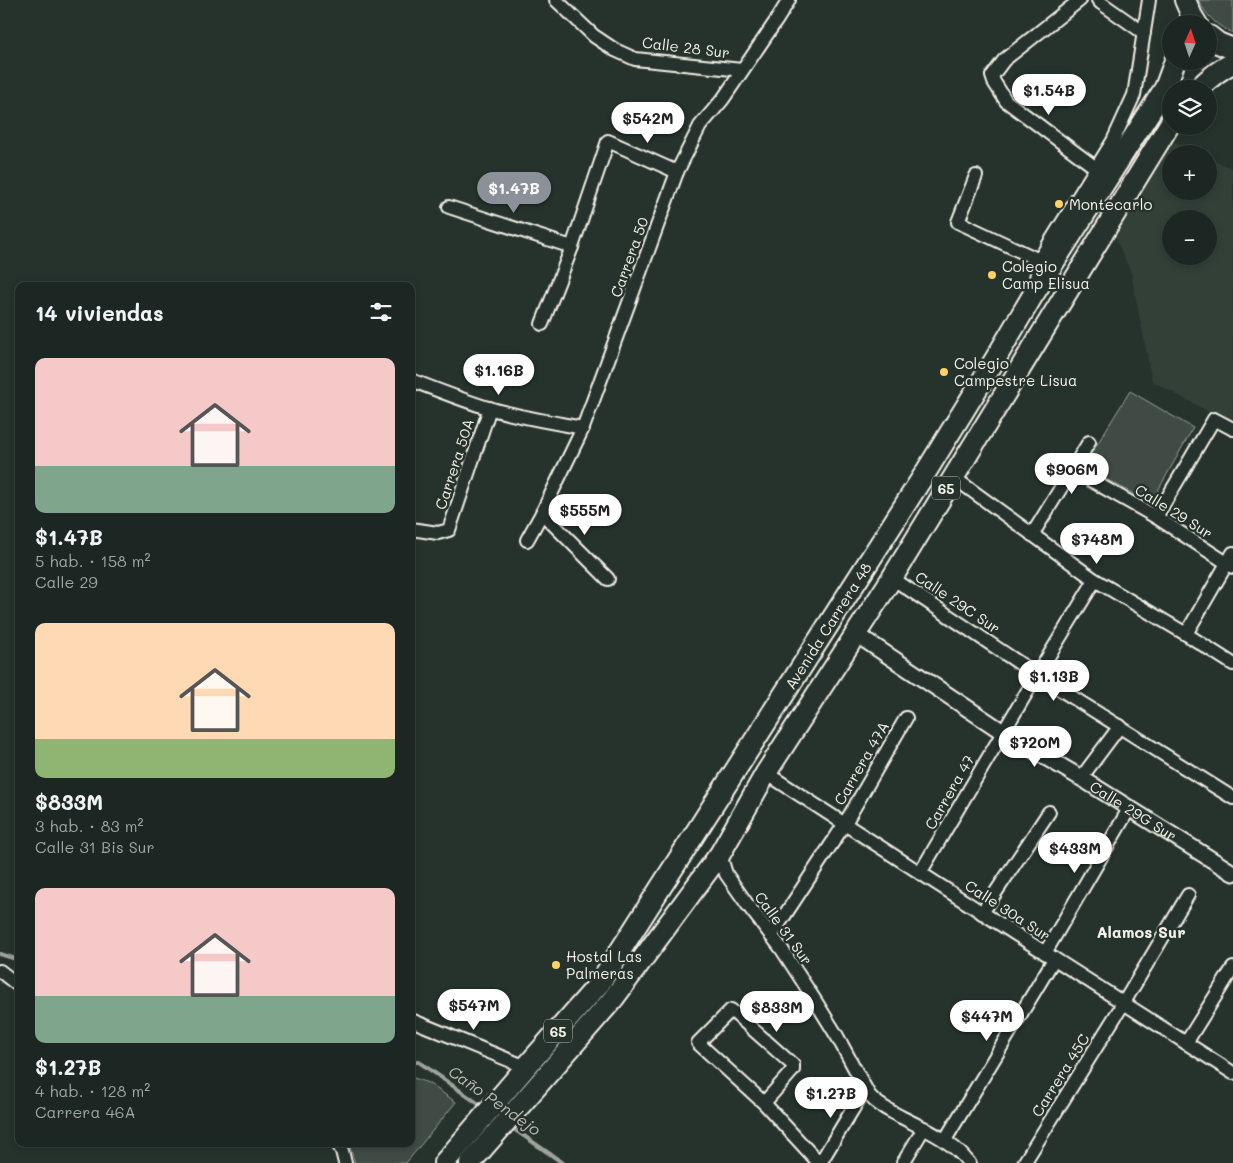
<!DOCTYPE html>
<html lang="es">
<head>
<meta charset="utf-8">
<style>
	:root { --surface:#1c2622; --page:#29322f; --text:#f1f3f6; --muted:#a0a5a5; --line:#3a4340; --accent:#8c9099 }
	body { margin:0; font-family:Mali,sans-serif; background:var(--page); color:var(--text); height:100vh; display:flex; flex-direction:column; font-size:19px; white-space:nowrap }
	* { box-sizing:border-box; margin:0 }
	p { font-size:16px; color:var(--muted) }
	.icon { flex:none; width:28px; height:28px; fill:none; stroke:currentColor; stroke-width:2; stroke-linecap:round; stroke-linejoin:round }
	.map { position:relative; flex:1; overflow:hidden }
	.side { position:absolute; left:15px; top:282px; width:400px; height:865px; display:flex; flex-direction:column; background:var(--surface); border-radius:10px; box-shadow:0 2px 8px #0003,0 0 0 1px var(--line) }
	.side>* { flex:none }
	.needle { width:32px; rotate:3deg }
	.tools { position:absolute; left:1162px; top:15px; display:grid; gap:10px }
	.tools a { display:grid; place-items:center; width:55px; height:55px; border-radius:50%; background:var(--surface); box-shadow:0 2px 8px #0003,0 0 0 1px var(--line); font-size:25px }
	.price { position:absolute; translate:-50% -42px; padding:0 11px; border-radius:18px; background:#fff; color:#222; font-size:16px; line-height:32px; filter:drop-shadow(0 1px 2px #0008) }
	.price::after { content:''; position:absolute; left:50%; top:30px; width:15px; height:11px; margin-left:-8px; background:inherit; clip-path:polygon(0 0,100% 0,50% 100%) }
	.price.selected { background:var(--accent); color:#fff }
	ul { padding:0; list-style:none }
	li { display:grid; align-content:center; gap:10px; height:265px; padding:0 20px }
	li span { display:grid; place-items:center; height:155px; border-radius:10px; color:#555 }
	li>.icon { margin-inline-start:auto }
	span .icon { width:90px; height:90px; fill:#fffc; stroke-width:1 }
	li b { font-size:21px }
	h2 { display:flex; justify-content:space-between; align-items:center; height:60px; padding:0 20px; font-size:21px }
	.map>svg:first-child { display:block }
	.built { fill:#333f39; fill-rule:evenodd }
	.green { fill:#414b45; stroke:#9a9e96 }
	.lines { fill:none; stroke-linecap:round; stroke-linejoin:round }
	.stream { stroke:#9fa39b; stroke-width:4 }
	.minor-casing { stroke:#f4f1e8; stroke-width:16 }
	.tertiary-casing { stroke:#f4f1e8; stroke-width:19 }
	.primary-casing { stroke:#f4f1e8; stroke-width:24 }
	.minor { stroke:#26332d; stroke-width:12 }
	.tertiary { stroke:#26332d; stroke-width:15 }
	.primary { stroke:#26332d; stroke-width:20 }
	.poi-dot { fill:#ffd166; stroke:#26332d; stroke-width:2 }
	.labels { text-anchor:middle; dominant-baseline:central; stroke-width:5; stroke-linejoin:round; paint-order:stroke }
	.shield { fill:#26332d; stroke:#b6b8b0; stroke-width:1 }
	.shield-label { font-size:14px; font-weight:bold; fill:#f4f1e8 }
	.street-label { font-size:15px; fill:#f4f1e8; stroke:#26332d }
	.poi-label { font-size:15px; fill:#f4f1e8; stroke:#26332d; text-anchor:start }
	.neighbourhood-label { font-size:16px; font-weight:bold; fill:#f4f1e8; stroke:#26332d }
	.water-label { font-size:16px; font-style:italic; fill:#bcbdb5; stroke:#26332d }
</style>
</head>
<body>
<div class="map">
<svg width="1233" height="1163" viewBox="0 0 1233 1163">
	<rect width="100%" height="100%" fill="#26332d"/>
	<filter id="ink" filterUnits="userSpaceOnUse"><feTurbulence type="fractalNoise" baseFrequency=".02" numOctaves="2"/><feDisplacementMap in="SourceGraphic" scale="10" xChannelSelector="R" yChannelSelector="G"/><feConvolveMatrix kernelMatrix="1 2 1 2 8 2 1 2 1" color-interpolation-filters="sRGB"/></filter>
	<g filter="url(#ink)">
		<!-- built -->
		<path class="built" d="M1170,140L1199,154H1171V191H1209V158L1233,169V425L1152,381L1131,273L1113,232ZM1171,219H1209V256H1171Z"/>
		<!-- green -->
		<g class="green">
			<path d="M1198,0H1233V33C1215,25 1208,17 1198,0Z"/>
			<path d="M1130,391L1193,428L1151,503L1083,467Z"/>
			<path d="M411,1077L428,1083L456,1102L406,1163H355L349,1144H411Z"/>
		</g>
		<g class="lines">
			<!-- stream -->
			<g class="stream">
				<path d="M0,954L19,960"/>
				<path d="M411,1062H419L483,1107"/>
				<path d="M511,1127L563,1163"/>
			</g>
			<defs>
				<g id="minor">
					<path d="M556,0L594,36L615,50L635,59L742,70"/>
					<path d="M1080,0L1004,60L992,76L994,82L1006,101L1096,168"/>
					<path d="M1098,0L1101,3L1144,33"/>
					<path d="M976,176L958,222L1039,260"/>
					<path d="M449,207L572,247"/>
					<path d="M1035,285L1039,260L1113,141L1134,95L1149,0"/>
					<path d="M542,324L572,247L608,141L677,172"/>
					<path d="M411,380C437,390 462,400 488,408C519,417 551,422 583,428"/>
					<path d="M1071,469L1156,517L1233,567"/>
					<path d="M953,477L1095,580L1186,634L1233,664"/>
					<path d="M542,513L608,579"/>
					<path d="M1156,517L1214,419L1233,429"/>
					<path d="M411,529L438,533L449,530L490,408"/>
					<path d="M1032,535L1089,442"/>
					<path d="M527,540L542,513L583,428L677,172L700,126L723,99L776,21L789,0"/>
					<path d="M892,578L1037,675L1233,798"/>
					<path d="M1186,634L1233,553"/>
					<path d="M766,773C921,874 1077,974 1233,1073"/>
					<path d="M1081,778L1120,726"/>
					<path d="M720,854L726,874L747,904L781,948L816,1002L837,1036L869,1095C878,1106 889,1110 901,1117C927,1130 951,1140 969,1163"/>
					<path d="M920,873L1037,675L1095,580"/>
					<path d="M982,913L1049,812"/>
					<path d="M771,936L844,825L906,718"/>
					<path d="M1045,953L1129,809"/>
					<path d="M0,971L19,986"/>
					<path d="M411,1020L526,1067"/>
					<path d="M1186,1043L1233,968"/>
					<path d="M764,1103L793,1070V1065L731,1010L698,1043L764,1103L819,1163"/>
					<path d="M945,1140L1054,959"/>
					<path d="M338,1144L342,1151L345,1163"/>
					<path d="M820,1163L865,1089"/>
					<path d="M903,1163L924,1128"/>
					<path d="M1024,1163L1123,1004L1188,895"/>
				</g>
				<g id="tertiary">
					<path id="s1" d="M856,634L1003,732L1081,778L1233,873"/>
				</g>
				<g id="primary">
					<path d="M1185,0L1192,16L1197,24"/>
					<path d="M1209,36L1218,43L1233,49"/>
					<path d="M1198,89C1208,79 1220,69 1233,63"/>
					<path id="s2" d="M444,1163L526,1067L599,984L924,475L996,358L1033,295L1165,88L1175,61"/>
					<path d="M470,1163L613,999L720,854L766,773L892,578L1171,122"/>
				</g>
			</defs>
			<!-- minor casing -->
			<use href="#minor" class="minor-casing"/>
			<!-- tertiary casing -->
			<use href="#tertiary" class="tertiary-casing"/>
			<!-- primary casing -->
			<use href="#primary" class="primary-casing"/>
			<!-- minor -->
			<use href="#minor" class="minor"/>
			<!-- tertiary -->
			<use href="#tertiary" class="tertiary"/>
			<!-- primary -->
			<use href="#primary" class="primary"/>
		</g>
	</g>
	<!-- markers -->
	<g class="poi-dot">
		<circle cx="1059" cy="204" r="5"/>
		<circle cx="992" cy="275" r="5"/>
		<circle cx="944" cy="372" r="5"/>
		<circle cx="556" cy="965" r="5"/>
	</g>
	<g class="labels">
		<!-- shield labels -->
		<g class="shield">
			<rect x="932" y="476.5" width="28" height="23" rx="4"/>
			<rect x="544" y="1019.5" width="28" height="23" rx="4"/>
		</g>
		<g class="shield-label">
			<text x="946" y="488">65</text>
			<text x="558" y="1031">65</text>
		</g>
		<!-- street labels -->
		<g class="street-label">
			<text transform="translate(686 47) rotate(7)">Calle 28 Sur</text>
			<text transform="translate(629 257) rotate(-70)">Carrera 50</text>
			<text transform="translate(454 464) rotate(-72)">Carrera 50A</text>
			<text transform="translate(1174 511) rotate(32)">Calle 29 Sur</text>
			<text transform="translate(958 602) rotate(34)">Calle 29C Sur</text>
			<text stroke="none"><textPath href="#s2" startOffset="662">Avenida Carrera 48</textPath></text>
			<text transform="translate(861 763) rotate(-60)">Carrera 47A</text>
			<text transform="translate(949 792) rotate(-60)">Carrera 47</text>
			<text stroke="none"><textPath href="#s1" startOffset="329">Calle 29G Sur</textPath></text>
			<text transform="translate(1008 910) rotate(33)">Calle 30a Sur</text>
			<text transform="translate(784 928) rotate(54)">Calle 31 Sur</text>
			<text transform="translate(1060 1075) rotate(-58)">Carrera 45C</text>
		</g>
		<!-- poi labels -->
		<g class="poi-label">
			<text x="1069" y="204">Montecarlo</text>
			<text x="1002" y="266">Colegio<tspan x="1002" dy="17">Camp Elisua</tspan></text>
			<text x="954" y="363">Colegio<tspan x="954" dy="17">Campestre Lisua</tspan></text>
			<text x="566" y="956">Hostal Las<tspan x="566" dy="17">Palmeras</tspan></text>
		</g>
		<!-- neighbourhood labels -->
		<g class="neighbourhood-label">
			<text x="1141" y="931">Alamos Sur</text>
		</g>
		<!-- water labels -->
		<g class="water-label">
			<text transform="translate(495 1100) rotate(35)">Caño Pendejo</text>
		</g>
	</g>
</svg>
<div class="tools">
<a><svg class="needle" viewBox="-14 -14 28 28"><path d="M0-13l5 13h-10z" fill="#e53935"/><path d="M0 13l5-13h-10z" fill="#a0a5a5"/></svg></a>
<a><svg class="icon" aria-label="layers" viewBox="0 0 24 24"><path d="M12 4l9 5-9 5-9-5zM3 14l9 5 9-5"/></svg></a>
<a>+</a>
<a>−</a>
</div>
<b class="price" style="left:1049px;top:116px">$1.54B</b>
<b class="price" style="left:648px;top:144px">$542M</b>
<b class="price selected" style="left:514px;top:214px">$1.47B</b>
<b class="price" style="left:499px;top:396px">$1.16B</b>
<b class="price" style="left:1072px;top:495px">$906M</b>
<b class="price" style="left:585px;top:536px">$555M</b>
<b class="price" style="left:1097px;top:565px">$748M</b>
<b class="price" style="left:1054px;top:702px">$1.13B</b>
<b class="price" style="left:1035px;top:768px">$720M</b>
<b class="price" style="left:1075px;top:874px">$433M</b>
<b class="price" style="left:474px;top:1031px">$547M</b>
<b class="price" style="left:777px;top:1033px">$833M</b>
<b class="price" style="left:987px;top:1042px">$447M</b>
<b class="price" style="left:831px;top:1119px">$1.27B</b>
<section class="side">
<h2>14 viviendas<svg class="icon" aria-label="filters" viewBox="0 0 24 24"><path d="M4 7h16M4 17h16"/><circle cx="9" cy="7" r="2"/><circle cx="15" cy="17" r="2"/></svg></h2>
<ul>
<li><span style="background:linear-gradient(#f6c9c9 70%,#7fa58c 0)"><svg class="icon" aria-label="home" viewBox="0 0 24 24"><path d="M3 11l9-7 9 7M6 9v11h12V9"/></svg></span><div><b>$1.47B</b><p>5 hab. · 158 m²</p><p>Calle 29</p></div></li>
<li><span style="background:linear-gradient(#ffd9b3 75%,#8fb573 0)"><svg class="icon" aria-label="home" viewBox="0 0 24 24"><path d="M3 11l9-7 9 7M6 9v11h12V9"/></svg></span><div><b>$833M</b><p>3 hab. · 83 m²</p><p>Calle 31 Bis Sur</p></div></li>
<li><span style="background:linear-gradient(#f6c9c9 70%,#7fa58c 0)"><svg class="icon" aria-label="home" viewBox="0 0 24 24"><path d="M3 11l9-7 9 7M6 9v11h12V9"/></svg></span><div><b>$1.27B</b><p>4 hab. · 128 m²</p><p>Carrera 46A</p></div></li>
</ul>
</section>
</div>
</body>
</html>
